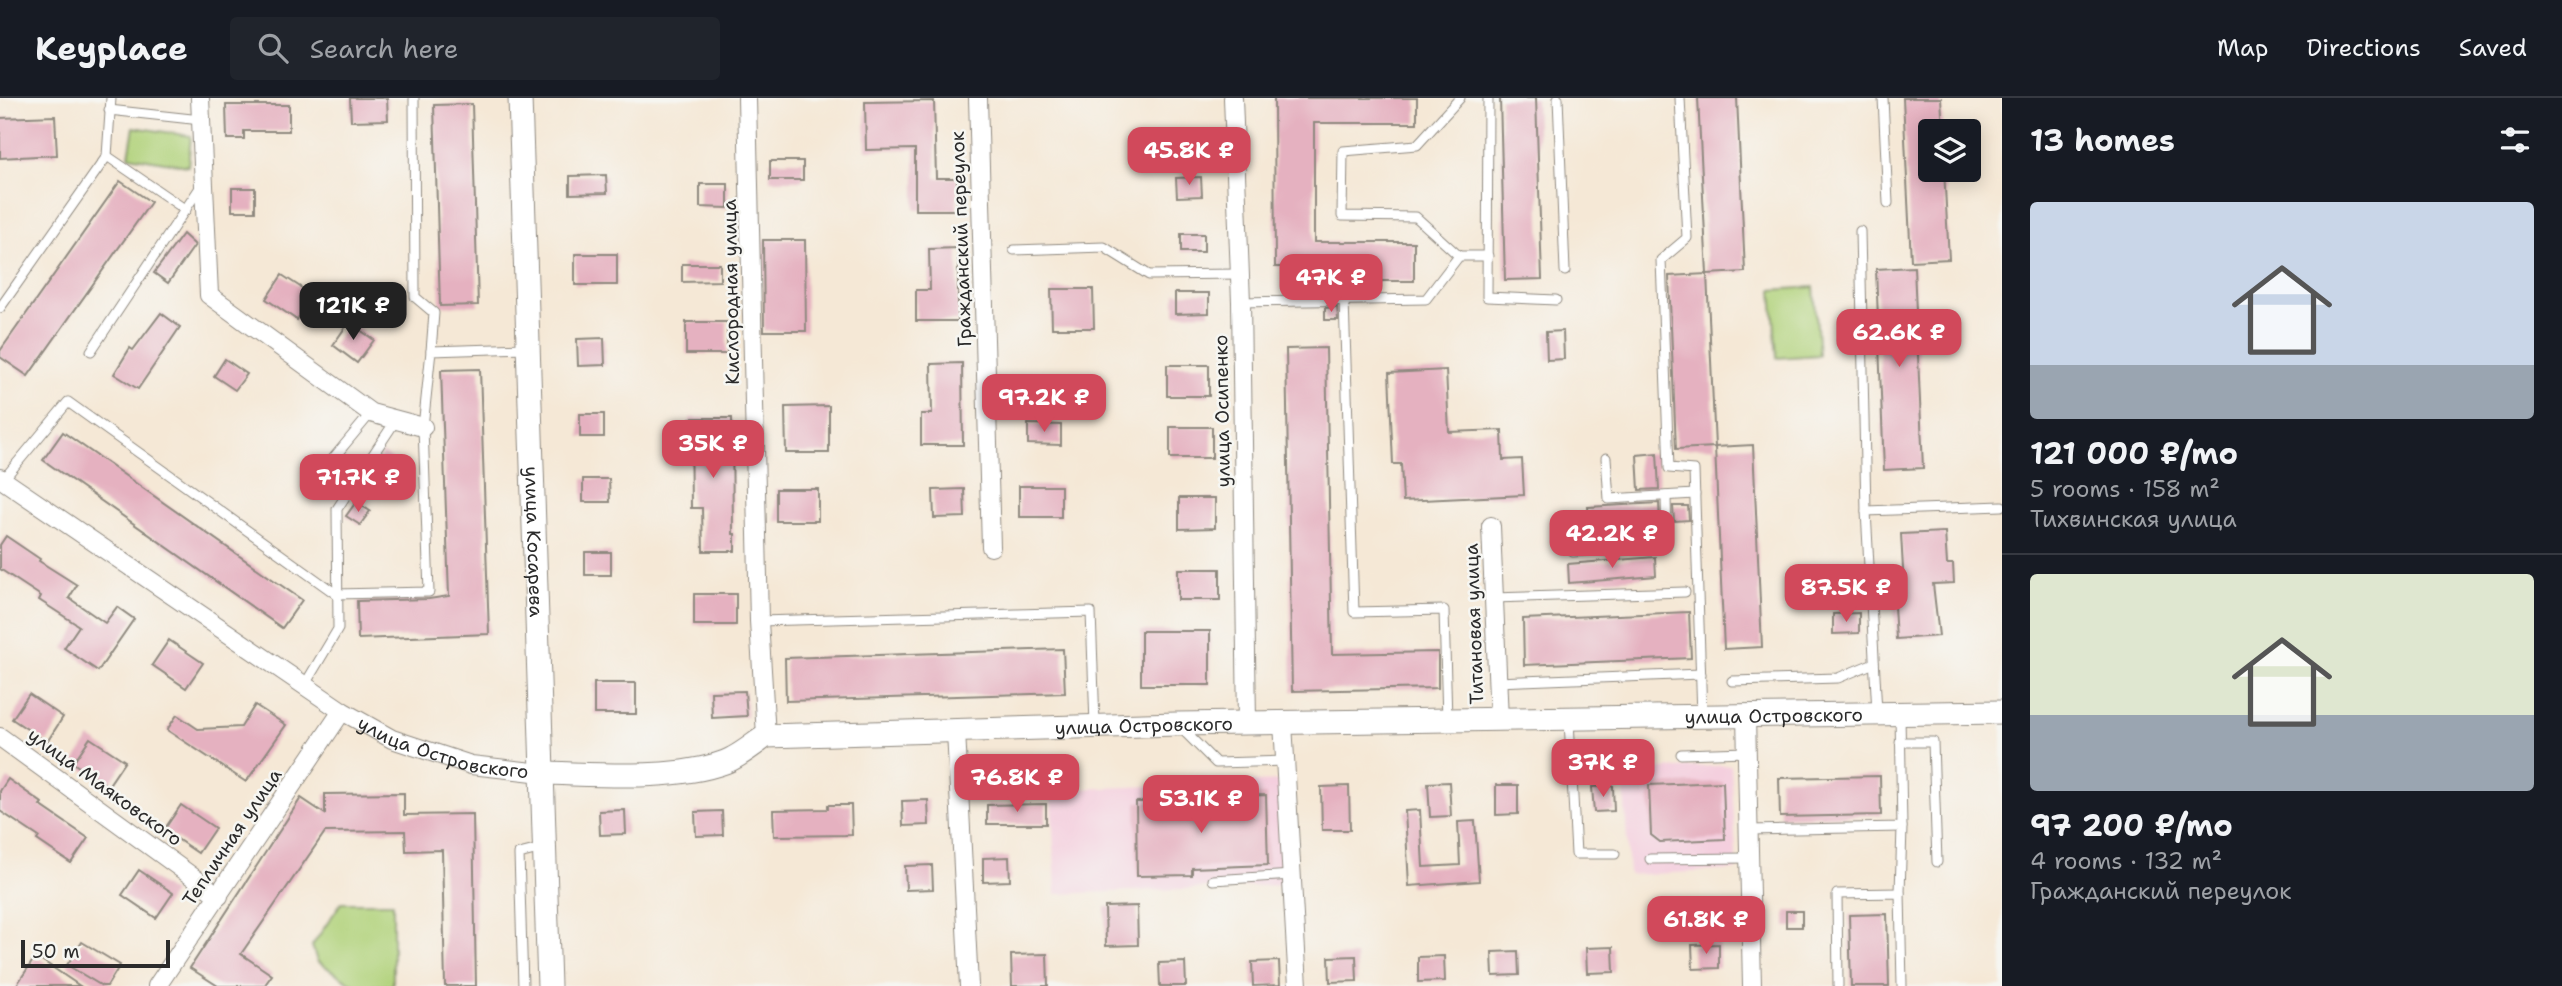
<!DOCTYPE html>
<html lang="en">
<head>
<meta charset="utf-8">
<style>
	:root { --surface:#171b24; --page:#20242c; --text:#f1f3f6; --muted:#9ea1a6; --line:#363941; --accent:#d1495b }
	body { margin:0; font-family:"Shantell Sans",sans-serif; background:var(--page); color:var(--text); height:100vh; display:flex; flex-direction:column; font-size:26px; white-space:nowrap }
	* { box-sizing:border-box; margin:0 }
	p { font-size:23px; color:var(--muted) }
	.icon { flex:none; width:38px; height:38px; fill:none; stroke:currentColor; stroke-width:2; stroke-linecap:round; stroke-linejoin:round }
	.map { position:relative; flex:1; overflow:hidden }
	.sheet { display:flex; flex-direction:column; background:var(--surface); width:560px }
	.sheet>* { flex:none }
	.controls { position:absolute; left:1918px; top:21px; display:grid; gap:14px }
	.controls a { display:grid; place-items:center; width:63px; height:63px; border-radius:7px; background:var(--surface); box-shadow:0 4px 18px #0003; font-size:35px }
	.scale { position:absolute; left:21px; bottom:18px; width:149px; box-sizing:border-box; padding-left:7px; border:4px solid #2b2b2b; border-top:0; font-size:19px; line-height:24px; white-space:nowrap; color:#2b2b2b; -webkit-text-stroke:5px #f6f6f2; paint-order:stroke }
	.price { position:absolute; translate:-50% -60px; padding:0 16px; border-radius:14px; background:var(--accent); color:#fff; font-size:23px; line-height:46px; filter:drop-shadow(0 2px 4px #0008) }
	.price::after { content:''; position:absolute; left:50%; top:42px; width:21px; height:16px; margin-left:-10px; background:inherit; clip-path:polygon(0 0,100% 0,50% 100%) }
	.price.active { background:#222; color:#fff }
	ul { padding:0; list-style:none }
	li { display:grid; align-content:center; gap:14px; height:371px; padding:0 28px }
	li+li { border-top:2px solid var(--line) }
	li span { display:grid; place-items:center; height:217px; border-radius:7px; color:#555 }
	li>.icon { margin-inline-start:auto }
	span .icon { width:126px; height:126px; fill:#fffc; stroke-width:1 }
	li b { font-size:30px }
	h2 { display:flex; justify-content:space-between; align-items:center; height:84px; padding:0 28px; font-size:30px }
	header { display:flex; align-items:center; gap:42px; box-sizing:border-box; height:98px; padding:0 35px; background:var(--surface); border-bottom:2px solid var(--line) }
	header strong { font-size:33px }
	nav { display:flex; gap:38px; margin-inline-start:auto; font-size:24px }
	.search { width:490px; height:63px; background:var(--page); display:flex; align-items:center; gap:18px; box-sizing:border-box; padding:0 24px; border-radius:7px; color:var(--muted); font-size:26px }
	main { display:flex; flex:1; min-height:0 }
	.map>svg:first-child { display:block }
	.built { fill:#f4cfde }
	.green { fill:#b1d27a; stroke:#6e7e52; stroke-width:2 }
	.building { fill:#e5b1c0 }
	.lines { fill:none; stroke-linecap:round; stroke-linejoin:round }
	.service-casing { stroke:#908a80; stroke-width:11 }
	.minor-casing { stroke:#908a80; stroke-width:20 }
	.tertiary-casing { stroke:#908a80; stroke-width:25 }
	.service { stroke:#fff; stroke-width:9 }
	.minor { stroke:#fff; stroke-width:18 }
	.tertiary { stroke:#fff; stroke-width:23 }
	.labels { text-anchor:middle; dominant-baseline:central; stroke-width:5; stroke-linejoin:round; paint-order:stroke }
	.street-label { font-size:19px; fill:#2b2b2b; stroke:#f6f6f2 }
</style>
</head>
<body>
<header>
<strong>Keyplace</strong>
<div class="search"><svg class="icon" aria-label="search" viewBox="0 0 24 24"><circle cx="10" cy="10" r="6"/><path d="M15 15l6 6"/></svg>Search here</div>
<nav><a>Map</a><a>Directions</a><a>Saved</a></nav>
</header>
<main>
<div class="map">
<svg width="2002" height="888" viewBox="0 0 2002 888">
	<rect width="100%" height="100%" fill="#f6f6f2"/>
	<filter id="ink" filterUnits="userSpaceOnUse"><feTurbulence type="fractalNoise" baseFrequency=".0143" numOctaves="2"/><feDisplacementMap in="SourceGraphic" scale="14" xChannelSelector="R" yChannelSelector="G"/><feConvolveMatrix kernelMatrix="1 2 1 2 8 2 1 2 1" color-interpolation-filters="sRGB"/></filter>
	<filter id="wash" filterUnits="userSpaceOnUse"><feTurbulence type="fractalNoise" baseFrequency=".00686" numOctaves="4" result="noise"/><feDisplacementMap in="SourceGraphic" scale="28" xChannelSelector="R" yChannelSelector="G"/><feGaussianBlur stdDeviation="1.57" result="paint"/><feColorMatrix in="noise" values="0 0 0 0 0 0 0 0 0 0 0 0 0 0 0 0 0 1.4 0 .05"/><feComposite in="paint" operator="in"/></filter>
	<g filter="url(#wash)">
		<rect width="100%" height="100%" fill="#f5e8d6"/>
		<!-- built -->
		<g class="built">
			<path d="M1731,667L1737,772L1629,777L1623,673Z"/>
			<path d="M1280,683L1284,787L1056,796L1051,692Z"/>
		</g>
		<!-- green -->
		<g class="green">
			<path d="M134,29L191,38L188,68L129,58Z"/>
			<path d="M1814,189L1819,257L1777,260L1772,192Z"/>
			<path d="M341,805H393V888H356L317,863L312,848Z"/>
		</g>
		<g id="blocks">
			<!-- building -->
			<g class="building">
				<path d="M350,0H387L388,22L351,23Z"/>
				<path d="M1274,0H1417V25H1314V144H1414V183H1343V195L1325,196V183H1287V169H1275Z"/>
				<path d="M1500,0H1536L1542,181L1505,182Z"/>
				<path d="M1698,0H1737L1745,174L1707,176Z"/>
				<path d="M1903,0H1941L1943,33H1930V72H1944L1949,161L1911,163Z"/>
				<path d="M934,3L936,80H957V112H915V51L866,52L865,4Z"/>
				<path d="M472,6L478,207L440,208L434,7Z"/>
				<path d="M226,7H289V33H244V41H227Z"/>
				<path d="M55,18L57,57L0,60V20Z"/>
				<rect x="770" y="63" width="33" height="19"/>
				<path d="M606,77L607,95L570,96V78Z"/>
				<path d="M1201,79L1202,98L1177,99L1176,80Z"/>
				<path d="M120,83L151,104L28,278L0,259V253Z"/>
				<path d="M700,86H728V110L700,109Z"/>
				<rect x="232" y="90" width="23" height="23"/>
				<path d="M183,136L195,147L168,185L154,175Z"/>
				<rect x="1181" y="136" width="23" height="18"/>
				<path d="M763,142H805L806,233H764Z"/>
				<path d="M958,150V223H916V192H930L929,151Z"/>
				<rect x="575" y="156" width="42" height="31"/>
				<path d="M682,166H720V183L682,184Z"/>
				<path d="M1914,169L1923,370L1884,372L1876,171Z"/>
				<path d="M1707,176L1715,349L1676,351L1669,178Z"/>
				<path d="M282,177L314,198L297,222L266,201Z"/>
				<path d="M1051,191H1093L1094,230H1052Z"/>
				<path d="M1175,195H1209V215L1175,216Z"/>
				<path d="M1337,209L1338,222H1325V210Z"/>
				<path d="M161,215L180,229L138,291L114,276L130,250L133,252Z"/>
				<path d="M349,224L374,242L357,265L333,247Z"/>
				<rect x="686" y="224" width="41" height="32"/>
				<path d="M1563,233L1564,261L1547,262L1546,234Z"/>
				<path d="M604,240L605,267L578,268L577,241Z"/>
				<path d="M1326,250L1332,556L1438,554V590L1292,593L1286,251Z"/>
				<path d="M225,261L247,276L235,292L214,278Z"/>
				<path d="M962,265L963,347H921V316H932L931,266Z"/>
				<rect x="1167" y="267" width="42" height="31"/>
				<path d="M480,271L489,536L358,541L357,503L429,501L449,498L441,272Z"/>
				<path d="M1446,272L1449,334L1502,332L1503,362L1522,361L1524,397L1403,403L1401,366H1393L1389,275Z"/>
				<rect x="1048" y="280" width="24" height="28"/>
				<path d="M829,308V355H786L785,309Z"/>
				<rect x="580" y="316" width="24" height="23"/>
				<path d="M690,320H732L733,436H735V453H703L702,410H691Z"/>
				<path d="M1028,326L1061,327V347L1028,346Z"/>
				<rect x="1170" y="329" width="42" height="31"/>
				<path d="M63,334L302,502L282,530L43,362Z"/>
				<path d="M1753,347L1762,549L1724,551L1715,349Z"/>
				<path d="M383,355L399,367L381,393L365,382Z"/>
				<path d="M1657,355L1659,391L1639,392L1637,357Z"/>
				<path d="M583,381H609L610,404H583Z"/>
				<rect x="1019" y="388" width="42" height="31"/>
				<rect x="776" y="391" width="42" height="32"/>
				<path d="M964,391L965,419L934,420L933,392Z"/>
				<path d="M1179,400H1215V430L1179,431Z"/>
				<path d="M356,404L370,413L360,427L346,418Z"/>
				<path d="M1659,405L1660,424L1590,429L1588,409Z"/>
				<path d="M1673,408H1688L1689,422L1674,423Z"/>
				<path d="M1945,434L1947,466H1953L1954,485L1933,486L1939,538L1896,541L1894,508L1888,509L1887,489L1904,488L1901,436Z"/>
				<path d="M6,438L40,461L39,463L77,487L69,500L105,525L117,509L134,521L98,573L64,550L79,528L39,502L41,498L0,471V447Z"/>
				<rect x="585" y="454" width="26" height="23"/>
				<path d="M1655,459L1656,478L1569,485L1568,466Z"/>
				<rect x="1178" y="471" width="42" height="31"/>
				<rect x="694" y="496" width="42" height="31"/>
				<path d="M1689,514L1691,560L1524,567L1523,521Z"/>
				<path d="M1859,515V535L1833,536V516Z"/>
				<rect x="1141" y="533" width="69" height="54"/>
				<path d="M169,542L203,565L186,590L152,567Z"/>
				<path d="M1063,551L1065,595L786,603L785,560Z"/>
				<rect x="594" y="585" width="42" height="31"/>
				<path d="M745,593L747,618L712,620L711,594Z"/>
				<path d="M29,596L63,619L47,644L12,621Z"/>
				<path d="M255,607L286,627L246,684L167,632L177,617L198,631L241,629Z"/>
				<path d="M90,640L125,663L108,688L73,665Z"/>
				<path d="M1880,678L1881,717L1780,719L1779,680Z"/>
				<path d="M8,681L42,705L40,707L88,740L71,765L37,742L39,739L0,713V693Z"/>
				<path d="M1449,684L1451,718L1430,719L1428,685Z"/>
				<path d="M1723,684L1725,741L1660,744L1651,737L1649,687Z"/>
				<path d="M1496,687H1518V716L1496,717Z"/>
				<path d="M1349,688L1350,732H1322L1321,689Z"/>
				<path d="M1613,688L1614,713L1594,714L1592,689Z"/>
				<path d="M404,695V717L473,716L476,888H445L442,752L406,753L405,733L325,734L241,856L272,877L264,888H218L190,870L301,700L325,716V696Z"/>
				<path d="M1266,697L1268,767L1192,770V777L1137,778L1136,704L1210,702V699Z"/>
				<path d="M928,702L929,727L903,728L902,703Z"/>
				<path d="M1046,706V726H987V707Z"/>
				<path d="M181,707L215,730L198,755L164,732Z"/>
				<path d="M828,707H851L852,737L774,738L773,712L828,711Z"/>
				<path d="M625,712L626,736L600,737L599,713Z"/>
				<path d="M1420,712L1423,769L1460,767L1458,724L1475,723L1479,783L1409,788L1405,713Z"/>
				<path d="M722,713L723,737L696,738L695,714Z"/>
				<path d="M1009,759L1010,783L983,784V760Z"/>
				<path d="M932,767L933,791L906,792L905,768Z"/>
				<path d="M139,772L173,795L156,820L122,797Z"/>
				<path d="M1137,808L1138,847L1106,848L1105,809Z"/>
				<rect x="1786" y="813" width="16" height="16"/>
				<path d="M1887,816L1889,888H1851L1849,817Z"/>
				<path d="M82,844L120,867L107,888H102L67,867Z"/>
				<path d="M1719,846V870L1693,871L1692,847Z"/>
				<path d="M1613,849L1614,874L1587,875L1586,850Z"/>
				<path d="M1518,853L1519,877L1493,878L1492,854Z"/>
				<path d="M1047,856L1048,888H1012L1011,857Z"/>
				<path d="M1356,858L1357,883L1330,884L1329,859Z"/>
				<path d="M1444,858L1445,883L1418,884V859Z"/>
				<path d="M34,861H40L80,888H16Z"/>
				<path d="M1279,863L1280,887L1253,888L1252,864Z"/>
				<path d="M1185,864L1186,888H1160L1159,865Z"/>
			</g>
		</g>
	</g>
	<g filter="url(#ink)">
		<use href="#blocks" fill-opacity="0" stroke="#908a80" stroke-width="2"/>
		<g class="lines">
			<defs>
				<g id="service">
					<path d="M414,0L415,199L434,215L431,253"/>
					<path d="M1488,0L1487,199L1556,202"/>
					<path d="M1558,0L1565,173"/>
					<path d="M1680,0L1687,140L1661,162L1669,370L1694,372L1702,618"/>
					<path d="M1883,0L1888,105"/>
					<path d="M109,12L201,22"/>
					<path d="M107,58L186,112"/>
					<path d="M1860,133L1866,413L1877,614"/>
					<path d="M1014,152L1104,149L1149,177L1240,176"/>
					<path d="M1459,158H1488"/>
					<path d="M1344,202L1354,514L1444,512L1447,623"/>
					<path d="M1241,204L1426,201L1459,158L1416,119L1342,118L1343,53L1417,47L1460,0"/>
					<path d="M0,210L107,58L111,0"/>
					<path d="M91,253L201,88"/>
					<path d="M1606,360L1609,401L1695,396"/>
					<path d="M331,363L371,315"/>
					<path d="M3,382L68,304L336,496L429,494L423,329L431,253L526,250"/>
					<path d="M1866,413L2002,408"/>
					<path d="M1573,454L1667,446L1666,398"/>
					<path d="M1493,500L1685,494"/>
					<path d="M759,523L1091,514L1095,627"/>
					<path d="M1732,583L1838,580L1874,565"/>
					<path d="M1497,584L1701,576"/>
					<path d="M304,588L338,531L337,411L396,322"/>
					<path d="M1569,622L1576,756H1615"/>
					<path d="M1181,630L1216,665L1285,663"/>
					<path d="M1900,644H1933L1937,764"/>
					<path d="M1681,656L1747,654"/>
					<path d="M1749,732L1902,729L1900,617"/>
					<path d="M1650,761L1749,760"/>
					<path d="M1213,782L1292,777"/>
					<path d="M1900,795L1902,729"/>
					<path d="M523,888L519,756L543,750"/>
					<path d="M1838,888L1837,796L1900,795L1902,888"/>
				</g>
				<g id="minor">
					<path d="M200,0L209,197L371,315L423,329"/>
					<path d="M747,0L759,523L766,638"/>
					<path d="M978,0L991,449"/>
					<path d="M1233,0L1241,204L1247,625"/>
					<path id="s1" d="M0,380L342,613L392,641L471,667L542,675"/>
					<path d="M1491,428L1499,623"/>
					<path d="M1746,617L1752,888"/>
					<path d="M1283,625L1298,888"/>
					<path d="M956,633L969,888"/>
					<path d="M0,639L219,798"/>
					<path d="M157,888L342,613"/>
				</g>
				<g id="tertiary">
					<path id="s2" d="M520,0L549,888"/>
					<path id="s3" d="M542,675C597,676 673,683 725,664C739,659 754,646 766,638L1177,626L2002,614"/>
				</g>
			</defs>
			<!-- service casing -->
			<use href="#service" class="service-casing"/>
			<!-- minor casing -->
			<use href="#minor" class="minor-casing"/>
			<!-- tertiary casing -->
			<use href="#tertiary" class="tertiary-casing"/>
			<!-- service -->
			<use href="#service" class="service"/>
			<!-- minor -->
			<use href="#minor" class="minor"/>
			<!-- tertiary -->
			<use href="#tertiary" class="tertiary"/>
		</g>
	</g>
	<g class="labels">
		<!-- street labels -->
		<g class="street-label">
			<text transform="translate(961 141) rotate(-92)">Гражданский переулок</text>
			<text transform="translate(731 194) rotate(-91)">Кислородная улица</text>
			<text transform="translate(1222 313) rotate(-91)">улица Осипенко</text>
			<text stroke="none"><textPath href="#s2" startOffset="444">улица Косарева</textPath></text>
			<text transform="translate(1474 526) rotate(-92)">Титановая улица</text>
			<text stroke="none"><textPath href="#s3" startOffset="1241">улица Островского</textPath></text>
			<text stroke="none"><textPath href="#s3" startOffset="611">улица Островского</textPath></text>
			<text stroke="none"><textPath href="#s1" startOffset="523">улица Островского</textPath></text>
			<text transform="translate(105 689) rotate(36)">улица Маяковского</text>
			<text transform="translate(232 739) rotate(-56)">Тепличная улица</text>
		</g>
	</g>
</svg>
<div class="controls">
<a><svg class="icon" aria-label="layers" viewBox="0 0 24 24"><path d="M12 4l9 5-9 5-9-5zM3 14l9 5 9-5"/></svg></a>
</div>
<div class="scale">50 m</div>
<b class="price" style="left:1189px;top:89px">45.8K ₽</b>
<b class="price" style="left:1331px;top:216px">47K ₽</b>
<b class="price active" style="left:353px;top:244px">121K ₽</b>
<b class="price" style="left:1899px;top:271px">62.6K ₽</b>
<b class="price" style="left:1044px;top:336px">97.2K ₽</b>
<b class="price" style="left:713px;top:382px">35K ₽</b>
<b class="price" style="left:358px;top:416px">71.7K ₽</b>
<b class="price" style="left:1612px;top:472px">42.2K ₽</b>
<b class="price" style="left:1846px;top:526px">87.5K ₽</b>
<b class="price" style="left:1603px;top:701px">37K ₽</b>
<b class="price" style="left:1017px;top:716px">76.8K ₽</b>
<b class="price" style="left:1201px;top:737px">53.1K ₽</b>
<b class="price" style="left:1706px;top:858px">61.8K ₽</b>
</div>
<section class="sheet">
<h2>13 homes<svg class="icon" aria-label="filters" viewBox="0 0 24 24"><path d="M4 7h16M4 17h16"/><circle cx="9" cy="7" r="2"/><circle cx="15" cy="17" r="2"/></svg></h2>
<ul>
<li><span style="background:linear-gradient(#c9d6e8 75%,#9aa5b1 0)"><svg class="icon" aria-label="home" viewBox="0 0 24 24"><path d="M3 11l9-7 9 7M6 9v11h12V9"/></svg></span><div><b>121 000 ₽/mo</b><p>5 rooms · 158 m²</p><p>Тихвинская улица</p></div></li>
<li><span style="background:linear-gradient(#dfe7d0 65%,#9aa5b1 0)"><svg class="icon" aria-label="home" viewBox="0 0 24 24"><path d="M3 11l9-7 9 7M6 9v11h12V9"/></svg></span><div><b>97 200 ₽/mo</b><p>4 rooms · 132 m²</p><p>Гражданский переулок</p></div></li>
</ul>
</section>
</main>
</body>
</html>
